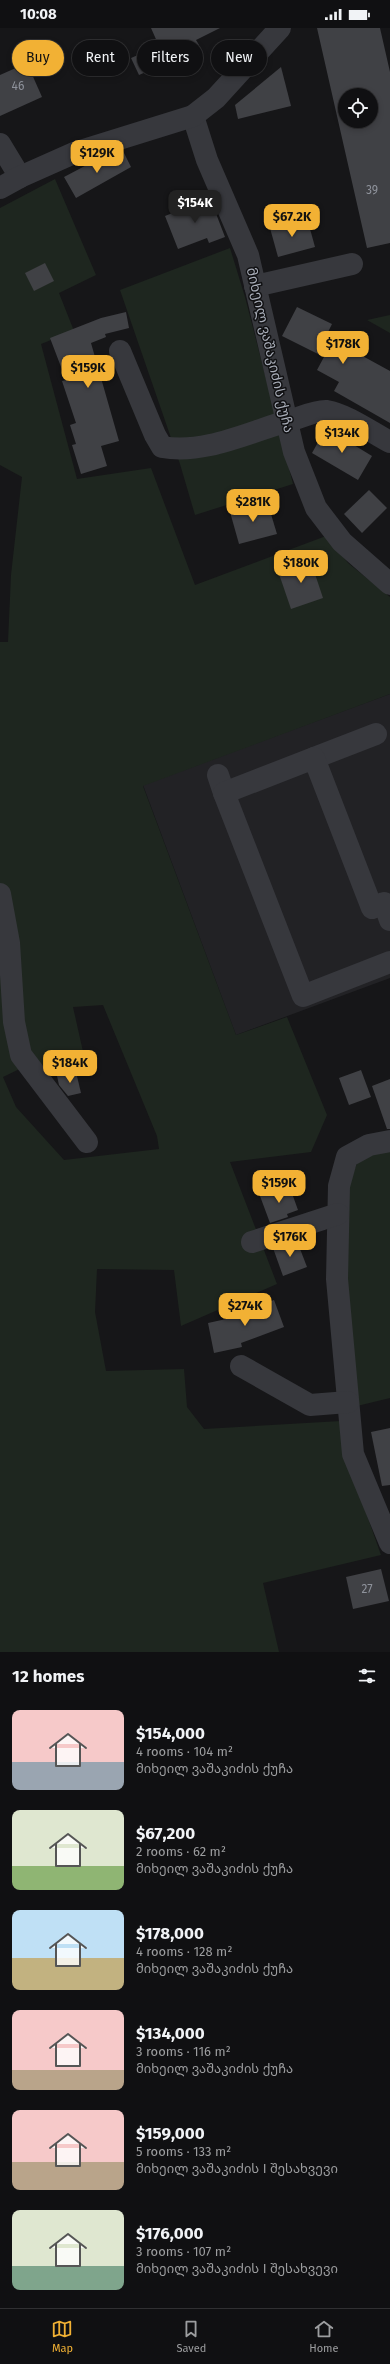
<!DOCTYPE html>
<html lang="en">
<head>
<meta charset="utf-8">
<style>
	:root { --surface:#101012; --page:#19191b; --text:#f1f3f6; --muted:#9c9d9f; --line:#303032; --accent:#f2b134 }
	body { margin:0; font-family:"Fira Sans","Noto Sans Georgian",sans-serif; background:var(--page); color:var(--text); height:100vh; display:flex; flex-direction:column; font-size:15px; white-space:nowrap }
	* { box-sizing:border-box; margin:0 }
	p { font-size:13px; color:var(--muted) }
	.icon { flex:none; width:22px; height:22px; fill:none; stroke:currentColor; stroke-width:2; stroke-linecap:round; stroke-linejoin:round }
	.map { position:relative; height:1624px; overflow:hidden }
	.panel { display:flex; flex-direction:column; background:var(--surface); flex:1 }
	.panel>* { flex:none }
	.banner { position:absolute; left:12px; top:12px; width:366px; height:36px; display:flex; gap:8px }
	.controls { position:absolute; left:338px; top:60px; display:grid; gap:8px }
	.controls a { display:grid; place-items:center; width:40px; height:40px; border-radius:50%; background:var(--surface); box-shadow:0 2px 6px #0003,0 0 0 1px var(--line); font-size:20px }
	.price { position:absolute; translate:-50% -34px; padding:0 9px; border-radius:8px; background:var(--accent); color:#111; font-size:13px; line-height:26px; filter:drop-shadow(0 1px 2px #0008) }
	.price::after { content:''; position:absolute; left:50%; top:24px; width:12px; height:9px; margin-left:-6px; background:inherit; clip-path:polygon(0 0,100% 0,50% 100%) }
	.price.on { background:#222; color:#fff }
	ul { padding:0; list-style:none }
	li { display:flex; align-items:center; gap:12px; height:100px; padding:0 12px }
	li span { display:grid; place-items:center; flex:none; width:112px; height:80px; border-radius:8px; color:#555 }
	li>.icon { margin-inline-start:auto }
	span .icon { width:48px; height:48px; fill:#fffc; stroke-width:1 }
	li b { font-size:17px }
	h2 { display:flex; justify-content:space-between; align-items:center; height:48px; padding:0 12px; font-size:17px }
	.tag { padding:0 14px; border-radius:18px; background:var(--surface); box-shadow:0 2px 6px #0003,0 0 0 1px var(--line); font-size:14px; line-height:36px }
	.tag.on { background:var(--accent); color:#111 }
	.status { display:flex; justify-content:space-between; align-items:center; height:28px; padding:0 20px; background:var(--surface); direction:ltr }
	.status svg { height:11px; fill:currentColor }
	.tab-bar { display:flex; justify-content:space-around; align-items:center; height:56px; border-top:1px solid var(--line); background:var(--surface); font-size:11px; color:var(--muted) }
	.tab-bar a { display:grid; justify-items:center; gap:2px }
	.tab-bar .on { color:var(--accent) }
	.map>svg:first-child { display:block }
	.built { fill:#222225 }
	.green { fill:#1e261f; fill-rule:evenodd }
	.building { fill:#404145; fill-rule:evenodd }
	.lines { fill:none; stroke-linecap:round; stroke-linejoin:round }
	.minor { stroke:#37383d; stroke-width:22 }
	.labels { text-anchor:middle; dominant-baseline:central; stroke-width:3; stroke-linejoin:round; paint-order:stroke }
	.number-label { font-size:12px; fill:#8e929b }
	.street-label { font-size:14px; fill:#a8adb8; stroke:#111113 }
</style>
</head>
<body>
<div class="status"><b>10:08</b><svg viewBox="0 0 49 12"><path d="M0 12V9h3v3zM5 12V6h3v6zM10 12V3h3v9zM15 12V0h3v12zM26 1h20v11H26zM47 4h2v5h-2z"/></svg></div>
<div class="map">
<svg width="390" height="1624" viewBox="0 0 390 1624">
	<rect width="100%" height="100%" fill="#161618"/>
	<!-- built -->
	<path class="built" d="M390,666V950L236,1007L143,757Z"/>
	<!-- green -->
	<g class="green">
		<path d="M55,151L96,247L59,265L74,303L41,316L77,451L151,440L195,557L326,508L348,535L390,569V666L143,758L236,1007L287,989L327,1087L311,1124L230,1134L277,1256L181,1298L174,1242L97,1241L95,1284L106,1343L184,1341L187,1379L204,1401L341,1393L347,1431L381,1527L263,1555L279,1624H0V614H8L11,547L22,449L0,437V180ZM103,977L157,1108L159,1121L64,1132L16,1079L3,1049L34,1034L51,1040L84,1028L73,979Z"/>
		<path d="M230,220L245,269L293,456L195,487L180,436L120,262Z"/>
		<path d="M390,287V305L367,292Z"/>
		<path d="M390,1120V1370L357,1378L342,1215L347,1158L359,1131Z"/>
	</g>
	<!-- building -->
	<g class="building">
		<path d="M151,0H220L196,12L199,17L154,37L155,40L139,47L131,30L159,18Z"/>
		<path d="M317,0H380L390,44V215L367,220ZM345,67H371V93H345Z"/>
		<path d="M27,35L42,69L0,88V47Z"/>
		<path d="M281,39L291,78L238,91L235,77Z"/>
		<path d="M123,123L131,139L76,170L64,149L98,131L101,134Z"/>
		<path d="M210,170L225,209L209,215L207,210L178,221L165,188Z"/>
		<path d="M307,190L315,219L278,229L270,200Z"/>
		<path d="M45,235L54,253L34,263L25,245Z"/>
		<path d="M297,279L332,296L326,308L390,343V395L334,363L339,354L317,342L324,329L282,308Z"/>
		<path d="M126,284L129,300L105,306L106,309L91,315L119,413L101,418L107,438L81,446L72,417L76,416L70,397L76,395L62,353L66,352L50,310L101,290Z"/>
		<path d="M326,400L372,428L358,452L312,425Z"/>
		<path d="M369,462L387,480L362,505L344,486Z"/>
		<path d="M267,473L277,506L239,516L230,484Z"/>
		<path d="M310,531L323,570L291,581L278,543Z"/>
		<path d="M361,1042L371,1069L349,1077L339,1050Z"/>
		<path d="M76,1044L81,1065L68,1068L59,1057L57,1048Z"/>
		<path d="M390,1051V1101H387L372,1058Z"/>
		<path d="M289,1157L298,1182L287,1186L288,1189L270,1195L260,1168Z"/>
		<path d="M297,1213L307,1239L283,1248L273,1220Z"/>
		<path d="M274,1272L284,1299L241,1315L242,1319L214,1325L208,1295L249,1286L247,1282Z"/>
		<path d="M390,1400V1457L382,1458L371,1404Z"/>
		<path d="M381,1541L389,1573L353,1581L346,1549Z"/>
	</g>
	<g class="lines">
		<!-- minor -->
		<g class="minor">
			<path d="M193,88L207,132L248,227L294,424L316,480L342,514L390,556"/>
			<path d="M0,116L20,149"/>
			<path d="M0,160L20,149L74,125L193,88L216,70L280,0"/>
			<path d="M255,258L352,236"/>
			<path d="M120,323L155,407L162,419C207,427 252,402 295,391C304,388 317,382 327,383C346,386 373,405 390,414"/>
			<path d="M314,730L376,706"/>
			<path d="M218,747L224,765"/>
			<path d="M0,866L9,915L14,994L21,1027L87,1114"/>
			<path d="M390,892L384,875L372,880L314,730L224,765L303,968L390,934"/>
			<path d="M390,1113L369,1117L347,1129L339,1158L337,1251L353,1426L390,1515"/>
			<path d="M252,1214L338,1186"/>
			<path d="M241,1338L310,1377L348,1374"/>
		</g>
	</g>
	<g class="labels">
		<!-- number labels -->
		<g class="number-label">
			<text x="18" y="58">46</text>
			<text x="372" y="162">39</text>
			<text x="367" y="1561">27</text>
		</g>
		<!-- street labels -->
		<g class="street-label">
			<text transform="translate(270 322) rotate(77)">მიხეილ ვაშაკიძის ქუჩა</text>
		</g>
	</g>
</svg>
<div class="controls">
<a><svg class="icon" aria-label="locate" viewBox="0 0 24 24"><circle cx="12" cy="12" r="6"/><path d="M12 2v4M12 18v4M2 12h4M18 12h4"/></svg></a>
</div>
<b class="price" style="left:97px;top:146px">$129K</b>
<b class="price on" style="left:195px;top:196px">$154K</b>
<b class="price" style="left:292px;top:210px">$67.2K</b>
<b class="price" style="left:343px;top:337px">$178K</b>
<b class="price" style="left:88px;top:361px">$159K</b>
<b class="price" style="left:342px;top:426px">$134K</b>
<b class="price" style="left:253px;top:495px">$281K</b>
<b class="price" style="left:301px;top:556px">$180K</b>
<b class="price" style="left:70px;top:1056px">$184K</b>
<b class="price" style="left:279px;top:1176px">$159K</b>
<b class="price" style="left:290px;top:1230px">$176K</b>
<b class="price" style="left:245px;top:1299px">$274K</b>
<div class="banner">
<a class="tag on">Buy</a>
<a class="tag">Rent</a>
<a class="tag">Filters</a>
<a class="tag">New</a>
</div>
</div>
<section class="panel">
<h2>12 homes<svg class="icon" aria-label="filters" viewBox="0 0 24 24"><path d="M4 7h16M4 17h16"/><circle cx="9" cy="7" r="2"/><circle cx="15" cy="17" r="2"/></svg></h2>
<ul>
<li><span style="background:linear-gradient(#f6c9c9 65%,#9aa5b1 0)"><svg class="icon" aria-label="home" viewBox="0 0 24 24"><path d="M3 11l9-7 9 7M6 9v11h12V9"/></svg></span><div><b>$154,000</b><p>4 rooms · 104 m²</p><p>მიხეილ ვაშაკიძის ქუჩა</p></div></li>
<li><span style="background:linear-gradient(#dfe7d0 70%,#8fb573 0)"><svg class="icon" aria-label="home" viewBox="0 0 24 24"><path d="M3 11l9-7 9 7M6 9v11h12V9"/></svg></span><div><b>$67,200</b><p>2 rooms · 62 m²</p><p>მიხეილ ვაშაკიძის ქუჩა</p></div></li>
<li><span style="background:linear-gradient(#bfe0f5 60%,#c2b280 0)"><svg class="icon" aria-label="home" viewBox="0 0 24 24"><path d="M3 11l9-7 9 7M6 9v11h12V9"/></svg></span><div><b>$178,000</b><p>4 rooms · 128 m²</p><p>მიხეილ ვაშაკიძის ქუჩა</p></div></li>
<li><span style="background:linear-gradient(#f6c9c9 75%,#b9a48a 0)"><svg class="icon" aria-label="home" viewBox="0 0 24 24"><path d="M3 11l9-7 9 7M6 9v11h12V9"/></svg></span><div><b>$134,000</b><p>3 rooms · 116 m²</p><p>მიხეილ ვაშაკიძის ქუჩა</p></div></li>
<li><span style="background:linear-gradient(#f6c9c9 65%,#b9a48a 0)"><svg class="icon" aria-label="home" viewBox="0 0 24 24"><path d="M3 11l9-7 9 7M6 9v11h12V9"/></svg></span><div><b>$159,000</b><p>5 rooms · 133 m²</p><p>მიხეილ ვაშაკიძის I შესახვევი</p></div></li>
<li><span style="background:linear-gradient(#dfe7d0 70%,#7fa58c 0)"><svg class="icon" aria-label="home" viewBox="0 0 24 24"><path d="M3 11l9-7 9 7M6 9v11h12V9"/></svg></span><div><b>$176,000</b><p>3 rooms · 107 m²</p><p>მიხეილ ვაშაკიძის I შესახვევი</p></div></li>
</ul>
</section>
<nav class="tab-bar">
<a class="on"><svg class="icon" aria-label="map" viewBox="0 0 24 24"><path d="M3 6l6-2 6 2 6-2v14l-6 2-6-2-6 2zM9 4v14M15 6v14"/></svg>Map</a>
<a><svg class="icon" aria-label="saved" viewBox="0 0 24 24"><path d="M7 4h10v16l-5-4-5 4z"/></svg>Saved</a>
<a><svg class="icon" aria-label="home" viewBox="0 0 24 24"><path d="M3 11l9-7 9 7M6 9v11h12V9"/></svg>Home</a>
</nav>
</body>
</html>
